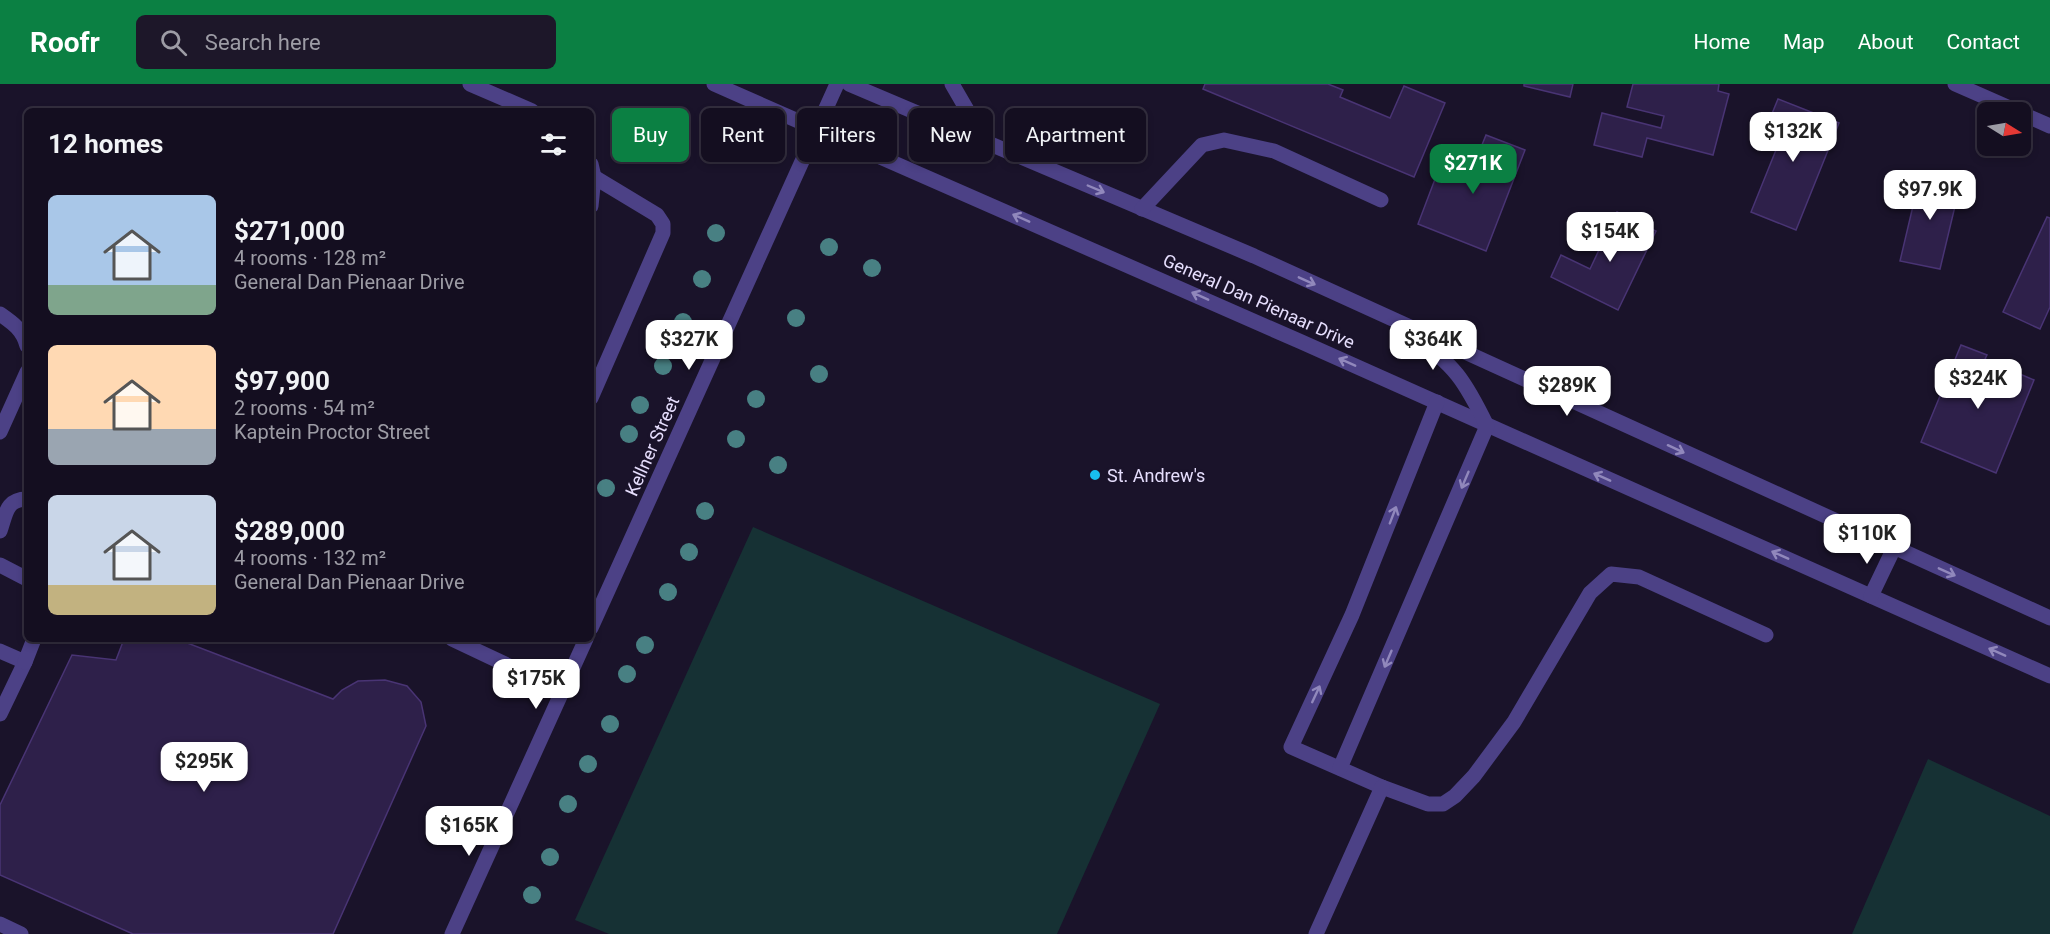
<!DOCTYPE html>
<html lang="en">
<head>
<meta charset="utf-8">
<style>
	:root { --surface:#140e20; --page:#1d1729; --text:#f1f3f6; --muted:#9d9ca5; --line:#332e3e; --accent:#0b8043 }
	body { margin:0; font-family:Roboto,sans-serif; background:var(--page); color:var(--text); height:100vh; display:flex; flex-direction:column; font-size:22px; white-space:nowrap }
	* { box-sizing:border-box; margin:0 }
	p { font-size:20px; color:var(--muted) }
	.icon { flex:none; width:33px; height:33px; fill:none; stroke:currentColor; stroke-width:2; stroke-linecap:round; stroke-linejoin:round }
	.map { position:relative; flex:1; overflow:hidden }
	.side { position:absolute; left:24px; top:24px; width:570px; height:534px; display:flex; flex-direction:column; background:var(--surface); border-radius:9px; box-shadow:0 3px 9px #0003,0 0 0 2px var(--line) }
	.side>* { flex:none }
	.top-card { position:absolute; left:612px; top:24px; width:570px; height:54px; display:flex; gap:12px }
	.needle { width:39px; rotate:101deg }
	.tools { position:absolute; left:1977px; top:18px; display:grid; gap:12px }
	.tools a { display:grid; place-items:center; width:54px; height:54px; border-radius:9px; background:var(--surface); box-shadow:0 3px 9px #0003,0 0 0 2px var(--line); font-size:30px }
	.price { position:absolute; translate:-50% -51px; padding:0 14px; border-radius:12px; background:#fff; color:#222; font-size:20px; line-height:39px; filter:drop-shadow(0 2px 3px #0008) }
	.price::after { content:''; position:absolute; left:50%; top:36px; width:18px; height:14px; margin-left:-9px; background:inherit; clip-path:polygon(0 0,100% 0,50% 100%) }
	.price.active { background:var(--accent); color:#fff }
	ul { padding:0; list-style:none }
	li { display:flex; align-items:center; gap:18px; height:150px; padding:0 24px }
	li span { display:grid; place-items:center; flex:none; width:168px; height:120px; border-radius:9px; color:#555 }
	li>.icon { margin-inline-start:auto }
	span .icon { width:72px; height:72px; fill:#fffc; stroke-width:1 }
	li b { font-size:26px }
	h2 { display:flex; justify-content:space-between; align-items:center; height:72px; padding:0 24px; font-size:26px }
	.pill { padding:0 21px; border-radius:9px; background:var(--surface); box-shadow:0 3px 9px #0003,0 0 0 2px var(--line); font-size:21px; line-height:54px }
	.pill.active { background:var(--accent); color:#fff }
	header { display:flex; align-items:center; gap:36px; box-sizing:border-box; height:84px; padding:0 30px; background:var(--accent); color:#fff }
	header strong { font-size:28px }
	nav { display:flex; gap:33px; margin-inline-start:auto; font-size:21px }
	.search { width:420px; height:54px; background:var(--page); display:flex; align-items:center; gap:15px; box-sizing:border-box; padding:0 21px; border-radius:9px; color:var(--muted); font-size:22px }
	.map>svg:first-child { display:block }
	.green { fill:#163134 }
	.building { fill:#2e204a; stroke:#493474; stroke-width:1.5 }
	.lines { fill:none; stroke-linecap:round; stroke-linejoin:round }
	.minor { stroke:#4c4186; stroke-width:15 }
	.tree { fill:#488083 }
	.oneway { stroke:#9188bc }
	.poi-dot { fill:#18bfef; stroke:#1a132a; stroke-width:2 }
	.labels { text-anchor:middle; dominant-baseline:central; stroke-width:5; stroke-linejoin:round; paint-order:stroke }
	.street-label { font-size:18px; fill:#e6defd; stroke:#1a132a }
	.poi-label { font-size:18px; fill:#e6defd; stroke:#1a132a; text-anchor:start }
</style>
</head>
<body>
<header>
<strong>Roofr</strong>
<div class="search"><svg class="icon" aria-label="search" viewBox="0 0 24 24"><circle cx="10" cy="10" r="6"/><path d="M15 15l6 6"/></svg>Search here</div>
<nav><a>Home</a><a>Map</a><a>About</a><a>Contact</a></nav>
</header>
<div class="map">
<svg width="2050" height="850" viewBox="0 0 2050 850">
	<rect width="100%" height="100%" fill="#1a132a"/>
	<!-- green -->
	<g class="green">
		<path d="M753,443L1160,620L1057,850H609L575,836Z"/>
		<path d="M1928,675L2050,732V850H1852Z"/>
	</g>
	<!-- building -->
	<g class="building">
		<path d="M1205,0H1328L1343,6L1340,13L1390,34L1404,2L1445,19L1414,93L1203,5Z"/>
		<path d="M1524,0H1573L1570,13L1524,2Z"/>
		<path d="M1633,0H1719L1718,7L1729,10L1713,71L1647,54L1642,73L1594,61L1602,29L1661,44L1664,32L1627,23Z"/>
		<path d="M1778,15L1839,39L1796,146L1751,128L1780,56L1764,49Z"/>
		<path d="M1486,51L1525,66L1486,167L1418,140L1440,82L1469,93Z"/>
		<path d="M1921,88L1961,97L1940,185L1900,177Z"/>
		<path d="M1617,128L1656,147L1618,226L1551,193L1561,171L1590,185Z"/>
		<path d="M2047,133L2050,134V223L2040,245L2003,228Z"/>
		<path d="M1961,261L1987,271L1985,275L2034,296L1996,389L1921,358Z"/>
		<path d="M124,555H177L333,615L342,606L358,597L385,596L407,602L421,618L426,642L333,850H133L0,791V721L72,571L116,576Z"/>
	</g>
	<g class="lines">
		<!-- minor -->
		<g class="minor">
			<path d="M470,0L532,27"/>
			<path d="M714,0C1161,194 1605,393 2050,592"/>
			<path d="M849,0L1254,172L2050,534"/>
			<path d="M952,0L985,57"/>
			<path d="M1955,0L2019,28"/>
			<path d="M2020,29L2050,42"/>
			<path d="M591,80L594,93L591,122"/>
			<path d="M1142,125L1202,61L1224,56L1274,67L1381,116"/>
			<path d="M0,230C13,239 23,246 27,262"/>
			<path d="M591,314L663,149V140L657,131L594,93"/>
			<path d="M1437,318L1352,531L1291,663L1382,703L1428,720H1443L1455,712L1474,692L1514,638L1590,509L1611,490L1639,493L1766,551"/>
			<path d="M0,348L27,288"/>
			<path d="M0,447C6,430 6,415 27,415"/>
			<path d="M0,481L27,495"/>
			<path d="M1871,512L1894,464"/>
			<path d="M591,544L837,0"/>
			<path d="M452,555L562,607"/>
			<path d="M0,567L25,578L0,630"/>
			<path d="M25,578L34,555"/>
			<path d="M1340,684L1487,342C1465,297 1455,281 1413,252"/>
			<path d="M0,840L21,850"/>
			<path d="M452,850L586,555"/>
			<path d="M1316,850L1382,703"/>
		</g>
	</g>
	<!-- trees -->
	<g class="tree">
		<circle cx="716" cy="149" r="9"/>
		<circle cx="829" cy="163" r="9"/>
		<circle cx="872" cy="184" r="9"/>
		<circle cx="702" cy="195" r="9"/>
		<circle cx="796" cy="234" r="9"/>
		<circle cx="683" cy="238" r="9"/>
		<circle cx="663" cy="282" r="9"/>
		<circle cx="819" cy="290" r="9"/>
		<circle cx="756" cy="315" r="9"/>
		<circle cx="640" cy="321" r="9"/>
		<circle cx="629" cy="350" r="9"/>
		<circle cx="736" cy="355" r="9"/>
		<circle cx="778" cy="381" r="9"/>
		<circle cx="606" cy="404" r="9"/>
		<circle cx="705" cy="427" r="9"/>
		<circle cx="689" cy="468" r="9"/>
		<circle cx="668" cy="508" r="9"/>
		<circle cx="645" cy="561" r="9"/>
		<circle cx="627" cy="590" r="9"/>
		<circle cx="610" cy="640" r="9"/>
		<circle cx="588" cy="680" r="9"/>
		<circle cx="568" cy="720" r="9"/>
		<circle cx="550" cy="773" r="9"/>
		<circle cx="532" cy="811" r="9"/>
	</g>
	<!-- one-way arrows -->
	<defs><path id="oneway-shaft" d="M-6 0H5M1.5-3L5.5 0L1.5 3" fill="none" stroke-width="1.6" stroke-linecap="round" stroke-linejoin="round" transform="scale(1.5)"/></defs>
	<g class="oneway">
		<use href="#oneway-shaft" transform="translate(1096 105) rotate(23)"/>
		<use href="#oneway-shaft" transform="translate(1021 134) rotate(-156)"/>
		<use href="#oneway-shaft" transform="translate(1307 197) rotate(24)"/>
		<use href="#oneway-shaft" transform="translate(1200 212) rotate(-156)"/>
		<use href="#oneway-shaft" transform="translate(1347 278) rotate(-156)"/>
		<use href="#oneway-shaft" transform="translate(1676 365) rotate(25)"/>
		<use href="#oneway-shaft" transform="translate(1602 393) rotate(-156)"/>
		<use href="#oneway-shaft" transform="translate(1465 396) rotate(113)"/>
		<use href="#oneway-shaft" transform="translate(1393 431) rotate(-69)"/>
		<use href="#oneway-shaft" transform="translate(1780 471) rotate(-156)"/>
		<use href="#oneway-shaft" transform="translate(1947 488) rotate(24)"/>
		<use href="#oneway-shaft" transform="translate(1997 568) rotate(-156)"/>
		<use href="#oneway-shaft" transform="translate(1388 575) rotate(113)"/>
		<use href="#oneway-shaft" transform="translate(1316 610) rotate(-65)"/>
	</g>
	<!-- markers -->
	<circle class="poi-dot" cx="1095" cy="391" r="6"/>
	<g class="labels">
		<!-- street labels -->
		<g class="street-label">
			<text transform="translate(1259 217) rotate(24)">General Dan Pienaar Drive</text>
			<text transform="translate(652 362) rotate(-66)">Kellner Street</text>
		</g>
		<!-- poi labels -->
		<g class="poi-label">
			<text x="1107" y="391">St. Andrew's</text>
		</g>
	</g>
</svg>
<div class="tools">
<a><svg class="needle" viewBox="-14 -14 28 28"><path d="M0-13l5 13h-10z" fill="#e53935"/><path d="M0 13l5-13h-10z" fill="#9d9ca5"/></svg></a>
</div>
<b class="price" style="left:1793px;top:79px">$132K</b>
<b class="price active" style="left:1473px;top:111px">$271K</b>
<b class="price" style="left:1930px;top:137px">$97.9K</b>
<b class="price" style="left:1610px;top:179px">$154K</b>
<b class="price" style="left:689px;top:287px">$327K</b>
<b class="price" style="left:1433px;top:287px">$364K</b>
<b class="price" style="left:1978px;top:326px">$324K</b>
<b class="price" style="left:1567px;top:333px">$289K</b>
<b class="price" style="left:1867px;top:481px">$110K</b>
<b class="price" style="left:536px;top:626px">$175K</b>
<b class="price" style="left:204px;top:709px">$295K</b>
<b class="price" style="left:469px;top:773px">$165K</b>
<div class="top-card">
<a class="pill active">Buy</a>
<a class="pill">Rent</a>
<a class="pill">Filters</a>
<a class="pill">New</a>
<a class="pill">Apartment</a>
</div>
<section class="side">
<h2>12 homes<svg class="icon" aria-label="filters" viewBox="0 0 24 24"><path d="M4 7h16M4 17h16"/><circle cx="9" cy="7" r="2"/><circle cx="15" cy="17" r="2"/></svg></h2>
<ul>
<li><span style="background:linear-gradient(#a9c7e8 75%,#7fa58c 0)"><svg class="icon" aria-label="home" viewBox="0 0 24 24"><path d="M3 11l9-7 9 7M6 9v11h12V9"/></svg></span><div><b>$271,000</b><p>4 rooms · 128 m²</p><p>General Dan Pienaar Drive</p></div></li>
<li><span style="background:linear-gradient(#ffd9b3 70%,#9aa5b1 0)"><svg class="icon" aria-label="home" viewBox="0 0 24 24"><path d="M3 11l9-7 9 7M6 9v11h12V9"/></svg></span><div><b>$97,900</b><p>2 rooms · 54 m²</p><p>Kaptein Proctor Street</p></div></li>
<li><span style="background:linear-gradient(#c9d6e8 75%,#c2b280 0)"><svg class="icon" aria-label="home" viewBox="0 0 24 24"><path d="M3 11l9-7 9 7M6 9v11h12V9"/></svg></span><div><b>$289,000</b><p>4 rooms · 132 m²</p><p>General Dan Pienaar Drive</p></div></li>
</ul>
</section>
</div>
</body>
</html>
